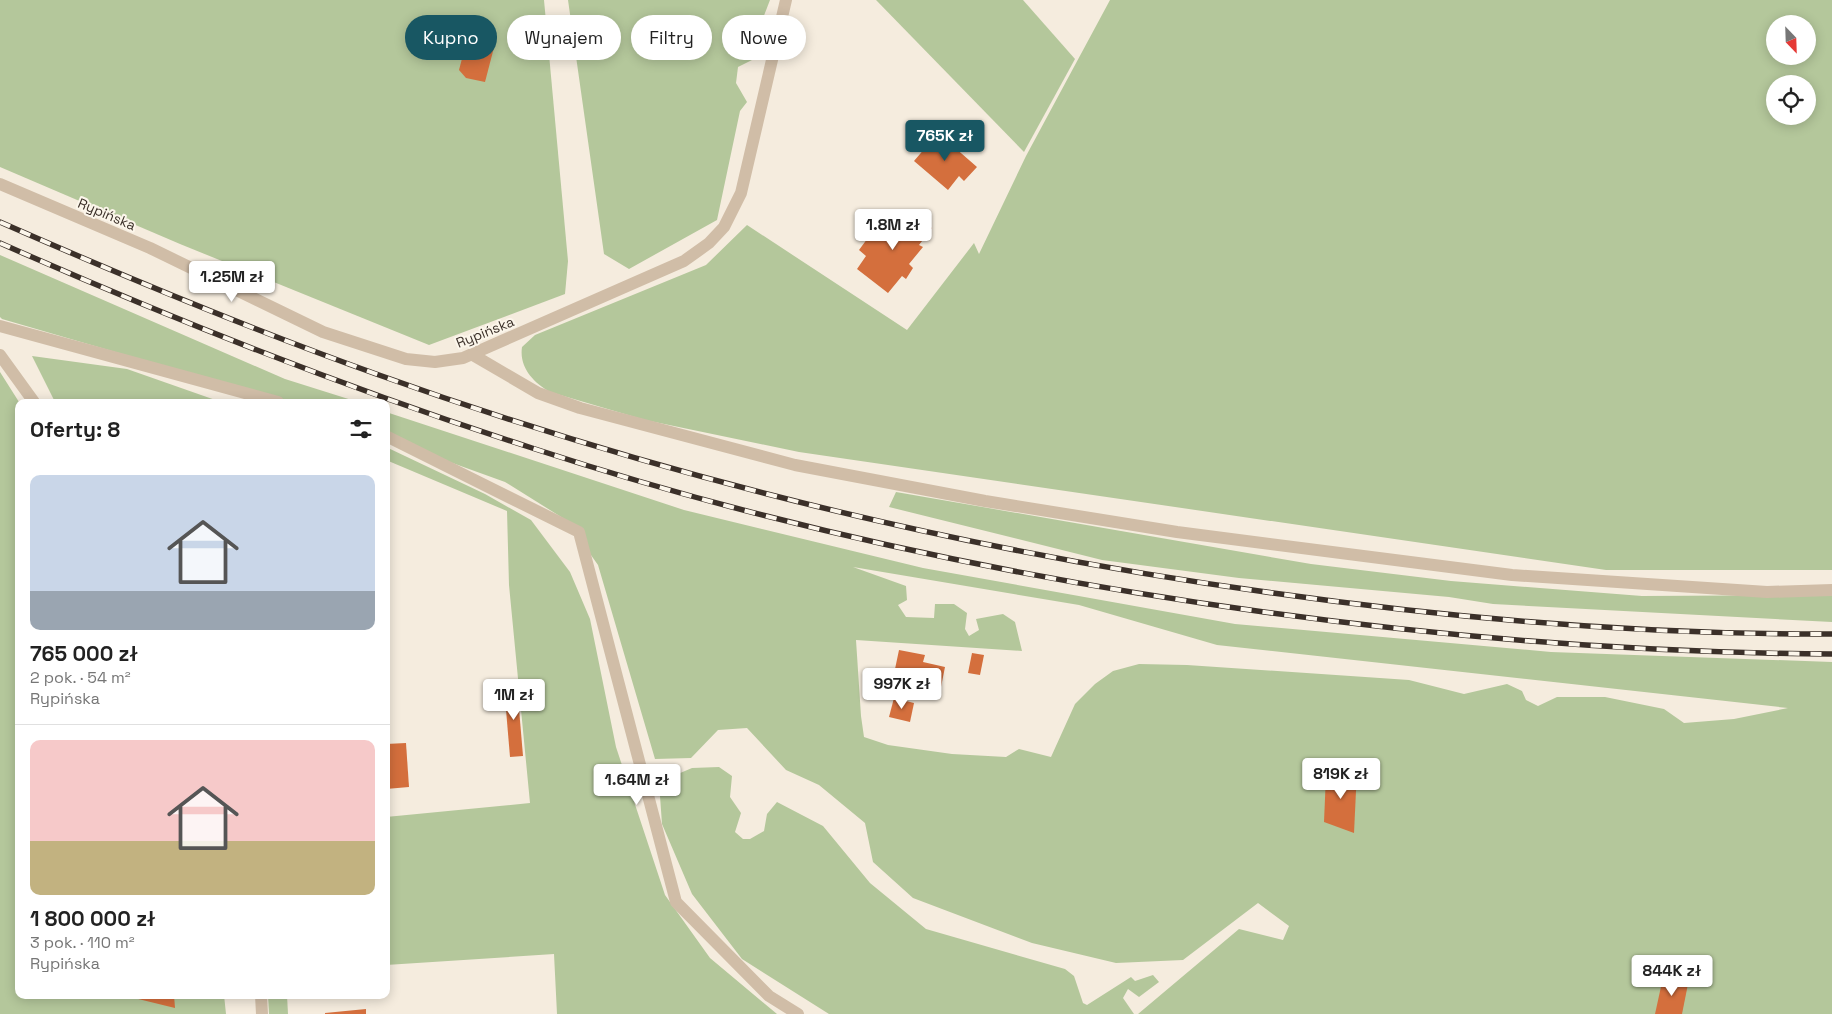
<!DOCTYPE html>
<html lang="pl">
<head>
<meta charset="utf-8">
<style>
	:root { --surface:#fff; --page:#f6f6f6; --text:#222; --muted:#767676; --line:#e0e0e0; --accent:#185763 }
	body { margin:0; font-family:"Space Grotesk",sans-serif; background:var(--page); color:var(--text); height:100vh; display:flex; flex-direction:column; font-size:19px; white-space:nowrap }
	* { box-sizing:border-box; margin:0 }
	p { font-size:16px; color:var(--muted) }
	.icon { flex:none; width:28px; height:28px; fill:none; stroke:currentColor; stroke-width:2; stroke-linecap:round; stroke-linejoin:round }
	.map { position:relative; flex:1; overflow:hidden }
	.panel { position:absolute; left:15px; top:399px; width:375px; height:600px; display:flex; flex-direction:column; background:var(--surface); border-radius:10px; box-shadow:0 2px 12px #0003 }
	.panel>* { flex:none }
	.banner { position:absolute; left:405px; top:15px; width:475px; height:45px; display:flex; gap:10px }
	.needle { width:32px; rotate:157deg }
	.fabs { position:absolute; left:1766px; top:15px; display:grid; gap:10px }
	.fabs a { display:grid; place-items:center; width:50px; height:50px; border-radius:50%; background:var(--surface); box-shadow:0 2px 12px #0003; font-size:25px }
	.price { position:absolute; translate:-50% -42px; padding:0 11px; border-radius:5px; background:#fff; color:#222; font-size:16px; line-height:32px; filter:drop-shadow(0 1px 2px #0008) }
	.price::after { content:''; position:absolute; left:50%; top:30px; width:15px; height:11px; margin-left:-8px; background:inherit; clip-path:polygon(0 0,100% 0,50% 100%) }
	.price.active { background:var(--accent); color:#fff }
	ul { padding:0; list-style:none }
	li { display:grid; align-content:center; gap:10px; height:265px; padding:0 15px }
	li+li { border-top:1px solid var(--line) }
	li span { display:grid; place-items:center; height:155px; border-radius:10px; color:#555 }
	li>.icon { margin-inline-start:auto }
	span .icon { width:90px; height:90px; fill:#fffc; stroke-width:1 }
	li b { font-size:21px }
	h2 { display:flex; justify-content:space-between; align-items:center; height:60px; padding:0 15px; font-size:21px }
	.pill { padding:0 18px; border-radius:22px; background:var(--surface); box-shadow:0 2px 12px #0003; font-size:18px; line-height:45px }
	.pill.active { background:var(--accent); color:#fff }
	.map>svg:first-child { display:block }
	.green { fill:#b4c79b; fill-rule:evenodd }
	.building { fill:#d46f3d }
	.lines { fill:none; stroke-linecap:round; stroke-linejoin:round }
	.minor { stroke:#d0bda7; stroke-width:12 }
	.rail-casing { stroke:#3b3029; stroke-width:5.5 }
	.rail { stroke:#fcf6eb; stroke-width:4; stroke-dasharray:11; stroke-linecap:butt }
	.labels { text-anchor:middle; dominant-baseline:central; stroke-width:4; stroke-linejoin:round; paint-order:stroke }
	.street-label { font-size:14px; fill:#3b3029; stroke:#fcf6eb }
</style>
</head>
<body>
<div class="map">
<svg width="1832" height="1014" viewBox="0 0 1832 1014">
	<rect width="100%" height="100%" fill="#f5ecde"/>
	<!-- green -->
	<g class="green">
		<path d="M0,0H544L568,261L565,294L429,345L180,244L0,167Z"/>
		<path d="M568,0H770L751,49L752,60L738,67L736,83L747,102L740,111L717,220L629,269L604,254Z"/>
		<path d="M876,0H1023L1075,59L1024,152Z"/>
		<path d="M1110,0H1832V570H1606L799,452L645,420L550,392C533,382 519,367 522,347L535,335L706,265L747,225L907,330L974,243L979,254L1026,156ZM1775,24H1808V56H1775ZM1775,84H1808V116H1775Z"/>
		<path d="M0,255L285,379L358,402H287L2,319L0,317Z"/>
		<path d="M32,356L127,369L221,402H55Z"/>
		<path d="M0,372L19,402V995H224L226,1014H0Z"/>
		<path d="M386,412L684,510L923,568L1235,624L1551,652L1832,662V1014H1138L1239,929L1283,940L1289,926L1258,903L1183,960L1116,963L1032,943L913,898L873,862L865,823L819,785L786,770L747,728L718,730L691,758L655,759L598,565L566,520L505,482L386,439ZM853,567L1079,605L1217,645L1788,708L1734,719L1684,723L1664,709L1605,697H1557L1538,706L1526,700L1522,691L1507,684L1464,694L1409,680L1187,665L1139,664L1113,671L1095,684L1075,704L1051,757L1019,749L1006,757L952,754L888,745L864,737L861,716L856,640L1022,651L1015,622L1003,614L976,619L979,630L969,636L965,629L967,613L954,604H935L934,618L906,617L898,605L907,600L906,586Z"/>
		<path d="M386,447L485,494L531,520L570,572L590,619L616,747L665,895L710,958L777,1014H557L554,954L386,965V817L530,803L509,585L507,511L386,460Z"/>
		<path d="M896,492L1311,564L1451,581L1642,596L1832,595V622L1493,604L1449,597L1239,578L1102,560L889,507Z"/>
		<path d="M719,767L732,776L730,797L741,813L735,832L743,839H750L764,831L767,814L777,802L823,826L870,883L926,929L1065,969L1074,976L1083,1003L1087,1005L1131,977L1135,981L1153,975L1159,982L1139,997L1128,989L1123,998L1134,1014H829L742,959L692,894L662,824L659,782L692,768Z"/>
		<path d="M268,995H287L288,1014H269Z"/>
	</g>
	<!-- building -->
	<g class="building">
		<path d="M478,31L497,36L485,82L466,78L459,70L468,36Z"/>
		<path d="M938,133L977,167L964,181L959,176L948,190L914,161Z"/>
		<path d="M906,209L932,228L919,245L923,247L909,264L913,268L906,279L902,276L888,293L857,269L866,256L859,250L873,231L880,237L891,224L893,226Z"/>
		<path d="M899,650L925,655L923,662L945,667L941,687L919,682L918,689L892,684L893,679L886,677L888,668L895,669Z"/>
		<path d="M972,653L984,655L980,675L968,673Z"/>
		<path d="M517,685L523,756L510,757L504,686Z"/>
		<path d="M894,698L914,703L910,722L889,717Z"/>
		<path d="M406,743L409,787L386,789V744Z"/>
		<path d="M1357,770L1354,833L1324,822L1326,775Z"/>
		<path d="M1689,979L1682,1014H1655L1662,982Z"/>
		<path d="M174,995L175,1008L126,996V995Z"/>
		<path d="M366,1009V1014H325V1013Z"/>
	</g>
	<g class="lines">
		<!-- minor -->
		<g class="minor">
			<path d="M0,184L150,248L323,332L406,359L435,362L463,358L684,261L709,243L724,227L741,193L786,0"/>
			<path d="M0,326L278,402"/>
			<path d="M0,355L34,402"/>
			<path d="M473,355L538,393L580,408L795,465L985,501L1177,532L1512,575L1767,592L1832,590"/>
			<path d="M386,436L579,532L676,902L769,996L798,1014"/>
			<path d="M261,995L262,1014"/>
		</g>
		<defs>
			<g id="rail">
				<path d="M0,222C125,277 250,329 379,375C669,479 968,551 1273,593C1458,619 1645,635 1832,634"/>
				<path d="M0,243C174,320 351,390 532,448C770,526 1016,578 1264,612C1452,638 1642,653 1832,654"/>
			</g>
		</defs>
		<!-- rail casing -->
		<use href="#rail" class="rail-casing"/>
		<!-- rail -->
		<use href="#rail" class="rail"/>
	</g>
	<g class="labels">
		<!-- street labels -->
		<g class="street-label">
			<text transform="translate(107 214) rotate(23)">Rypińska</text>
			<text transform="translate(485 332) rotate(-22)">Rypińska</text>
		</g>
	</g>
</svg>
<div class="fabs">
<a><svg class="needle" viewBox="-14 -14 28 28"><path d="M0-13l5 13h-10z" fill="#e53935"/><path d="M0 13l5-13h-10z" fill="#767676"/></svg></a>
<a><svg class="icon" aria-label="locate" viewBox="0 0 24 24"><circle cx="12" cy="12" r="6"/><path d="M12 2v4M12 18v4M2 12h4M18 12h4"/></svg></a>
</div>
<b class="price active" style="left:945px;top:162px">765K zł</b>
<b class="price" style="left:893px;top:251px">1.8M zł</b>
<b class="price" style="left:232px;top:303px">1.25M zł</b>
<b class="price" style="left:902px;top:710px">997K zł</b>
<b class="price" style="left:514px;top:721px">1M zł</b>
<b class="price" style="left:1341px;top:800px">819K zł</b>
<b class="price" style="left:637px;top:806px">1.64M zł</b>
<b class="price" style="left:1672px;top:997px">844K zł</b>
<div class="banner">
<a class="pill active">Kupno</a>
<a class="pill">Wynajem</a>
<a class="pill">Filtry</a>
<a class="pill">Nowe</a>
</div>
<section class="panel">
<h2>Oferty: 8<svg class="icon" aria-label="filters" viewBox="0 0 24 24"><path d="M4 7h16M4 17h16"/><circle cx="9" cy="7" r="2"/><circle cx="15" cy="17" r="2"/></svg></h2>
<ul>
<li><span style="background:linear-gradient(#c9d6e8 75%,#9aa5b1 0)"><svg class="icon" aria-label="home" viewBox="0 0 24 24"><path d="M3 11l9-7 9 7M6 9v11h12V9"/></svg></span><div><b>765 000 zł</b><p>2 pok. · 54 m²</p><p>Rypińska</p></div></li>
<li><span style="background:linear-gradient(#f6c9c9 65%,#c2b280 0)"><svg class="icon" aria-label="home" viewBox="0 0 24 24"><path d="M3 11l9-7 9 7M6 9v11h12V9"/></svg></span><div><b>1 800 000 zł</b><p>3 pok. · 110 m²</p><p>Rypińska</p></div></li>
</ul>
</section>
</div>
</body>
</html>
